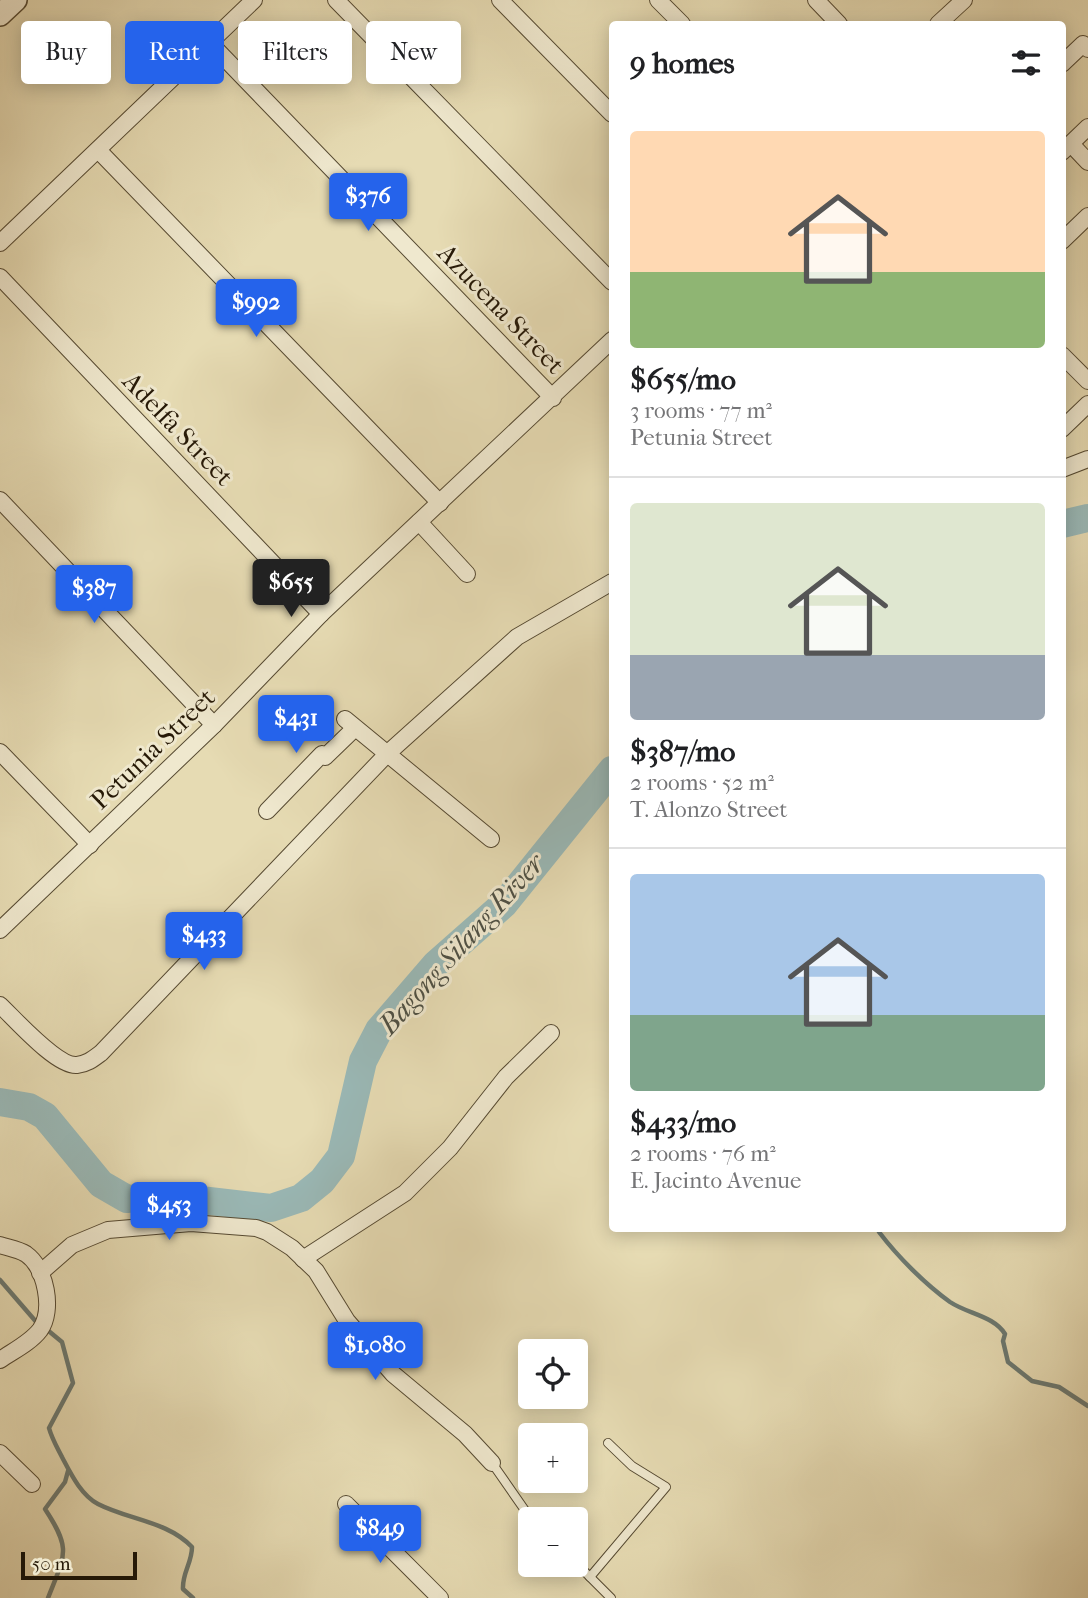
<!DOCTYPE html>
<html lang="en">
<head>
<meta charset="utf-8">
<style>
	:root { --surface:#fff; --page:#f6f6f6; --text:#202124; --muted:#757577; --line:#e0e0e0; --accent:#2563eb }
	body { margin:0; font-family:"IM FELL French Canon",serif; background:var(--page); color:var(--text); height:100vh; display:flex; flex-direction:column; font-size:26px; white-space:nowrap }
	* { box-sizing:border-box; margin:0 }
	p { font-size:23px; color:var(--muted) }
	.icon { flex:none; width:38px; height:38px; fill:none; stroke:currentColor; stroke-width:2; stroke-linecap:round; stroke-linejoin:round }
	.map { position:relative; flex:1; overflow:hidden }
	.drawer { position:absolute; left:609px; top:21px; width:457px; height:1211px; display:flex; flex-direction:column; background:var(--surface); border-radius:7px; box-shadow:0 4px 18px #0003 }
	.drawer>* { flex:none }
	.banner { position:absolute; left:21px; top:21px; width:483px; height:63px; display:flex; gap:14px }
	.tools { position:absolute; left:518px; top:1339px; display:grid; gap:14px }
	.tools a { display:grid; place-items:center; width:70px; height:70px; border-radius:7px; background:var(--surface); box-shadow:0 4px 18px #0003; font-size:35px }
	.scale { position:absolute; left:21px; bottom:18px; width:116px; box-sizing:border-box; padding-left:7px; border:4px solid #261907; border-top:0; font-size:19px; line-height:24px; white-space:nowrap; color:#261907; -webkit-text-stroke:5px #efe8ce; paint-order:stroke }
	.price { position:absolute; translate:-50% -60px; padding:0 16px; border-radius:7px; background:var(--accent); color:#fff; font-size:23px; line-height:46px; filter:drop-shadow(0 2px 4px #0008) }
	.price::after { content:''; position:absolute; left:50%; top:42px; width:21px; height:16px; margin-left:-10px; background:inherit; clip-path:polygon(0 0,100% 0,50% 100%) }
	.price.current { background:#222; color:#fff }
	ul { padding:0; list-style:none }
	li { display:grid; align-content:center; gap:14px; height:371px; padding:0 21px }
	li+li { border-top:2px solid var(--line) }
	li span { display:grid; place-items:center; height:217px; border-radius:7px; color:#555 }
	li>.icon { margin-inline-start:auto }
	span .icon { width:126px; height:126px; fill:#fffc; stroke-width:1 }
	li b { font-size:30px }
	h2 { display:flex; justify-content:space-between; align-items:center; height:84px; padding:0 21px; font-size:30px }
	.pill { padding:0 24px; border-radius:7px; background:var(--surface); box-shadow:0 4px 18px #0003; font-size:24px; line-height:63px }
	.pill.current { background:var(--accent); color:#fff }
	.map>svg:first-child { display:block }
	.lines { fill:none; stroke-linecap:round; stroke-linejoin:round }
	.stream { stroke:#6c7971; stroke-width:4.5 }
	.river { stroke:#9ab9b7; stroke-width:28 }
	.service-casing { stroke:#564a32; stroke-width:10 }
	.minor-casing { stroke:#564a32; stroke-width:18 }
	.tertiary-casing { stroke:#564a32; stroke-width:24 }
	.service { stroke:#efe8ce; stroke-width:8 }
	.minor { stroke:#efe8ce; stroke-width:16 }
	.tertiary { stroke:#efe8ce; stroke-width:21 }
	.labels { text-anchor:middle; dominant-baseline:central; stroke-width:6; stroke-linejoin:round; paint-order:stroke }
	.street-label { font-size:26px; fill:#261907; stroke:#efe8ce }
	.water-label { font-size:28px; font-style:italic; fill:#4f5145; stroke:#efe8ce }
</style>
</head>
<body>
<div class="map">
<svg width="1088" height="1598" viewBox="0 0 1088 1598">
	<rect width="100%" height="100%" fill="#e6dbb3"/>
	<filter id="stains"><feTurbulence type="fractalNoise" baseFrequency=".00286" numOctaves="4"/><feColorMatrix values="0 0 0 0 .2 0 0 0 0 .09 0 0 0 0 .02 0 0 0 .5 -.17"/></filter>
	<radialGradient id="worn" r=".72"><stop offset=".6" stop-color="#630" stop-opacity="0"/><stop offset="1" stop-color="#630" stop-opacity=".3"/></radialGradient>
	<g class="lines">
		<!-- stream -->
		<g class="stream">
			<path d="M882,1228L879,1232C898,1257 925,1284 950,1302C968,1314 994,1316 1005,1334L1003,1341L1008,1362L1032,1381L1059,1387L1088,1406"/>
			<path d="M0,1280L38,1324"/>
			<path d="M45,1328L62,1342L73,1383L49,1428C52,1439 57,1447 62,1457C71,1474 81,1495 98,1504C129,1520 167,1521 192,1547C192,1563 182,1573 183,1589L193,1598"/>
			<path d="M48,1598C65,1554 72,1550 45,1509L65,1482L68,1471"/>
		</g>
		<!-- river -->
		<g class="river">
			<path d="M1062,524L1088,518"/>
			<path d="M0,1102L29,1107L45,1116L101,1184L127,1199L166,1196L271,1208L301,1198L322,1181L341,1156L363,1061L379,1030L436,964L504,904L612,770"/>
		</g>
		<defs>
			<g id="service">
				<path d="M492,1463L531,1519"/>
				<path d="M576,1563L611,1598"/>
				<path d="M590,1577L666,1487L632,1466L608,1443"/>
			</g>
			<g id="minor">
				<path d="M336,0L612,282"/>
				<path d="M500,0L612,114"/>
				<path d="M658,0L682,24"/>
				<path d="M816,0L839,24"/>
				<path d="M938,24L964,0"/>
				<path d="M210,43L553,398"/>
				<path d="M1062,64L1083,44L1088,49"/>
				<path d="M1071,144L1088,162"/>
				<path d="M98,150L440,503"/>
				<path d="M1062,152L1088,127"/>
				<path d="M1062,241L1088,216"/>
				<path d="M0,243L254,0"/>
				<path d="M0,277L321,614"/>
				<path d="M1062,355L1088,381"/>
				<path d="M1062,429L1088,404"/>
				<path d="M1062,469L1088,459"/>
				<path d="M0,500L214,725"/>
				<path d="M419,522L467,574"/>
				<path d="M345,719L491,839"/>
				<path d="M0,752L90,845"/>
				<path d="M267,811L322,754L325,757L354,729"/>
				<path d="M0,930L214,725L321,614L612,340"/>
				<path d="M0,1005C15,1019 57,1067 77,1065C87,1064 93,1059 101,1053L388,753L517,637L612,582"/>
				<path d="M0,1245C9,1248 18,1249 26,1254C46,1268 54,1310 40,1330C30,1343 13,1351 0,1360"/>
				<path d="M303,1259L405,1193L450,1148L506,1077L551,1033"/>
				<path d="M40,1273L72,1245L108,1230L191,1223L256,1228L267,1232L292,1248L316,1271L347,1321L393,1374L465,1434L492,1463"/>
				<path d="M0,1453L32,1484"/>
				<path d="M346,1504L440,1598"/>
			</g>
			<path id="tertiary" d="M0,15L16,0"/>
		</defs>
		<!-- service casing -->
		<use href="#service" class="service-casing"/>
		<!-- minor casing -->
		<use href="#minor" class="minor-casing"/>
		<!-- tertiary casing -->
		<use href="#tertiary" class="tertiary-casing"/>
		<!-- service -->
		<use href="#service" class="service"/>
		<!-- minor -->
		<use href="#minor" class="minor"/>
		<!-- tertiary -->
		<use href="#tertiary" class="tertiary"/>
	</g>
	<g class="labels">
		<!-- street labels -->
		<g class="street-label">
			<text transform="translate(501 309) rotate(46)">Azucena Street</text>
			<text transform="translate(178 429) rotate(46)">Adelfa Street</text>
			<text transform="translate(153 749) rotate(-44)">Petunia Street</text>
		</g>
		<!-- water labels -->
		<g class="water-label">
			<text transform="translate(461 944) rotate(-48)">Bagong Silang River</text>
		</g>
	</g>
	<rect width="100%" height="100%" filter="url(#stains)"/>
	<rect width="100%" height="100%" fill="url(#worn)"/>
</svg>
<div class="tools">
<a><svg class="icon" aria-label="locate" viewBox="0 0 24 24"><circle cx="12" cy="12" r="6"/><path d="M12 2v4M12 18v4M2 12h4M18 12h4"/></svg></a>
<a>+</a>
<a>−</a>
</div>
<div class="scale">50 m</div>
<b class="price" style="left:368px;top:233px">$376</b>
<b class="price" style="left:256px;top:339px">$992</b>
<b class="price current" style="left:291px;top:619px">$655</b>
<b class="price" style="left:94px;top:625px">$387</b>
<b class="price" style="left:296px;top:755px">$431</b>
<b class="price" style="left:204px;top:972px">$433</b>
<b class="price" style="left:169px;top:1242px">$453</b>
<b class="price" style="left:375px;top:1382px">$1,080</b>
<b class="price" style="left:380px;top:1565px">$849</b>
<div class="banner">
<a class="pill">Buy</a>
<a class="pill current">Rent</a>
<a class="pill">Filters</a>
<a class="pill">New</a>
</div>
<section class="drawer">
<h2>9 homes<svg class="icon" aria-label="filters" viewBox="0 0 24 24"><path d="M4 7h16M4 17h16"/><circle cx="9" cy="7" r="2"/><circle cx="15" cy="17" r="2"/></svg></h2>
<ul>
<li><span style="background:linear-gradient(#ffd9b3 65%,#8fb573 0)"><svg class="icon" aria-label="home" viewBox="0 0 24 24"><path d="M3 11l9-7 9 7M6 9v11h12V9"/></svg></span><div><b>$655/mo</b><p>3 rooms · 77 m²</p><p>Petunia Street</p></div></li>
<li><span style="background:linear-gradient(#dfe7d0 70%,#9aa5b1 0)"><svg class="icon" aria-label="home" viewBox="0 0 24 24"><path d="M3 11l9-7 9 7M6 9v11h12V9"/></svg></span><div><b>$387/mo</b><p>2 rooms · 52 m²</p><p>T. Alonzo Street</p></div></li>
<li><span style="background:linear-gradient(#a9c7e8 65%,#7fa58c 0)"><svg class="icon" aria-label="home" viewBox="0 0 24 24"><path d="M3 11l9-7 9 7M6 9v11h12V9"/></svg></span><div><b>$433/mo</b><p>2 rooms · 76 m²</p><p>E. Jacinto Avenue</p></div></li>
</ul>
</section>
</div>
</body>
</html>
